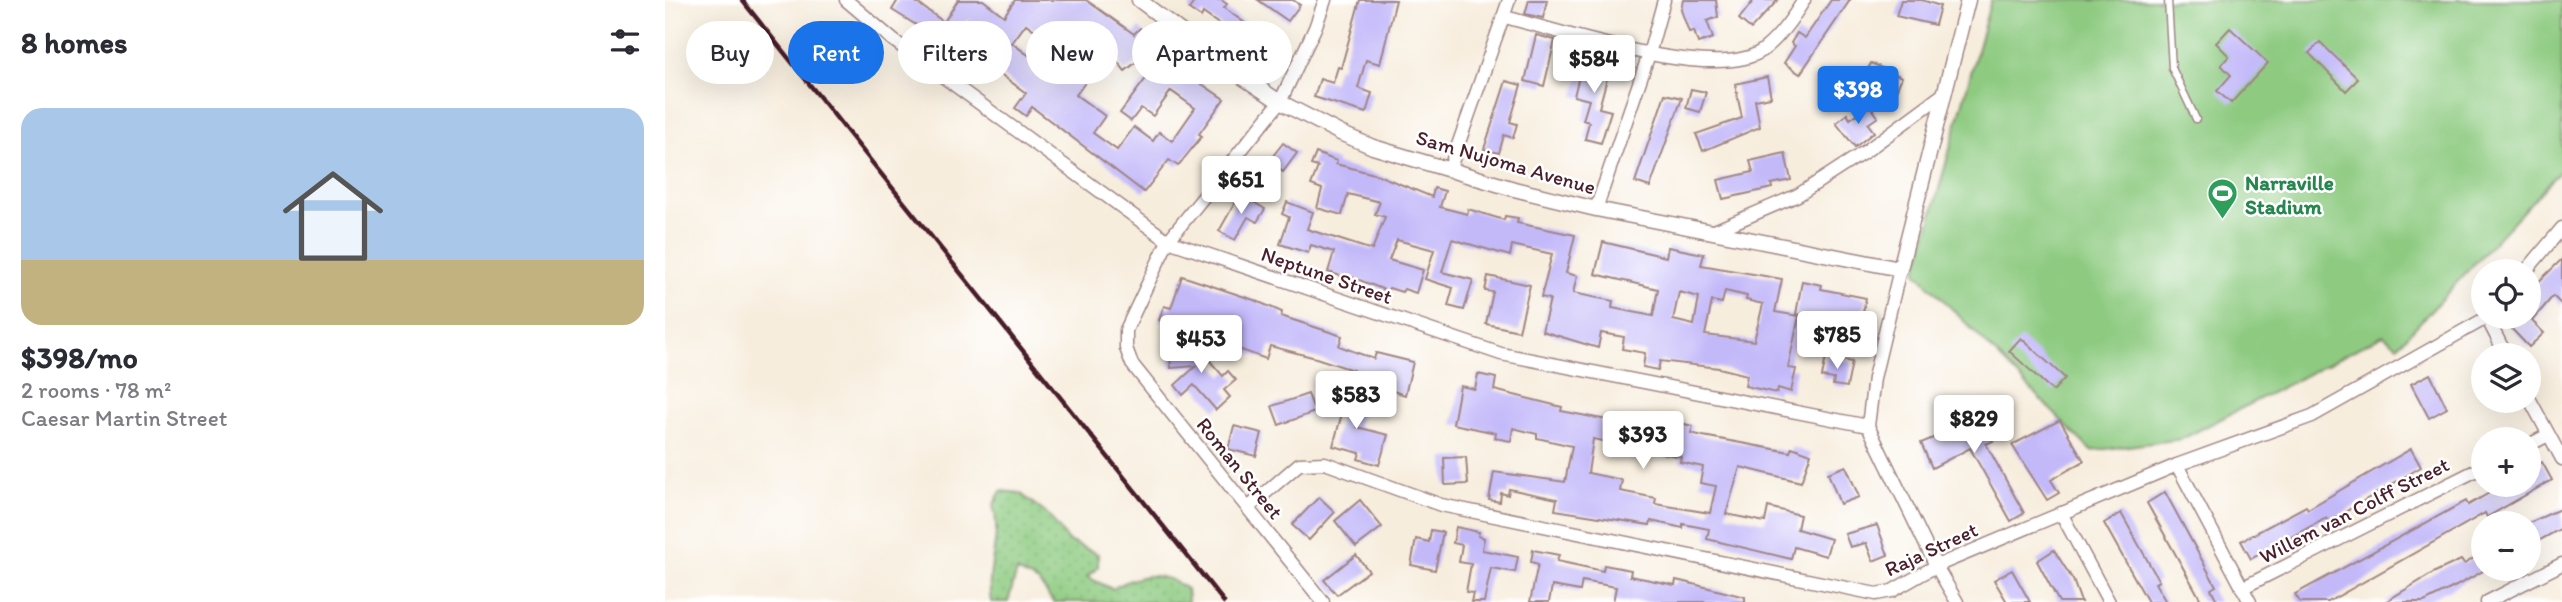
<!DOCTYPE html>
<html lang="en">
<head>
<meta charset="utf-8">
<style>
	:root { --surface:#fff; --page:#f7f7f7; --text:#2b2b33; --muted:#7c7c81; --accent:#1a73e8 }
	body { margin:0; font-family:Itim,sans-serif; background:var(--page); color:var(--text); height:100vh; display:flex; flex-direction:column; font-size:26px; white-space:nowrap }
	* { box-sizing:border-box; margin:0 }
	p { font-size:23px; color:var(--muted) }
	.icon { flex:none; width:38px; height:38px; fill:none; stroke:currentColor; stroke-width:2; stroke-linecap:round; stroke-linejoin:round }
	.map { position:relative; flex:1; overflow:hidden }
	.side { display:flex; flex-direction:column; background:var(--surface); width:665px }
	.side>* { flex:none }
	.top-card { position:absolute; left:21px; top:21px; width:665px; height:63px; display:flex; gap:14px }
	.tools { position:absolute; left:1806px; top:259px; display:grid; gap:14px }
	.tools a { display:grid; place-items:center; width:70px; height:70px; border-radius:50%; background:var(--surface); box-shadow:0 7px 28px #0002; font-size:35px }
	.price { position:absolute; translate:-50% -60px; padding:0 16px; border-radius:7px; background:#fff; color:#222; font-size:23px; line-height:46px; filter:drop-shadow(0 2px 4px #0008) }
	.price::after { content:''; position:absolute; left:50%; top:42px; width:21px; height:16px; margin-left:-10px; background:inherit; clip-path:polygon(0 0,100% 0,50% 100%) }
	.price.selected { background:var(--accent); color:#fff }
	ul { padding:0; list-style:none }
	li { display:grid; align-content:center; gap:14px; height:371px; padding:0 21px }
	li span { display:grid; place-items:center; height:217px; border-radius:21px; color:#555 }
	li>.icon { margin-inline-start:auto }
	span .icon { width:126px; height:126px; fill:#fffc; stroke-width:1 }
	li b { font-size:30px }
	h2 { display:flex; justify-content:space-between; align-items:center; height:84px; padding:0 21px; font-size:30px }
	.tag { padding:0 24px; border-radius:32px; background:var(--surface); box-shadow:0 7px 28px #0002; font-size:24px; line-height:63px }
	.tag.selected { background:var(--accent); color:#fff }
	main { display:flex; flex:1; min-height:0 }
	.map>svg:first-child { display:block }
	.grass { fill:url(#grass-dots); stroke:#6c7556; stroke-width:2 }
	.pitch { fill:#8ecb81; stroke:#6c7556; stroke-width:2 }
	.building { fill:#c3b9f9; fill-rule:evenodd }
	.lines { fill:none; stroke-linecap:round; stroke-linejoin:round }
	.service-casing { stroke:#a08684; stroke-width:9 }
	.minor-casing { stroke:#a08684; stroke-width:15 }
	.tertiary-casing { stroke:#a08684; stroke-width:17 }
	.service { stroke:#fff; stroke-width:6 }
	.minor { stroke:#fff; stroke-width:12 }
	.tertiary { stroke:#fff; stroke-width:14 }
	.rail { stroke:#4a1f2b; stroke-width:4.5 }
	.labels { text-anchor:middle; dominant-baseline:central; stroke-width:5; stroke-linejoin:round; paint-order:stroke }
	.street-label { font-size:21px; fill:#4a1f2b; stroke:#fff }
	.leisure-label { font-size:21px; font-weight:bold; fill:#27864d; stroke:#fff; text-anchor:start }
</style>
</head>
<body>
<main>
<section class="side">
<h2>8 homes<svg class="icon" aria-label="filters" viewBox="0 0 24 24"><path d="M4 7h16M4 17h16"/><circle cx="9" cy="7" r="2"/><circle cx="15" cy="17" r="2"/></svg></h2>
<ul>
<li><span style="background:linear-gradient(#a9c7e8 70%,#c2b280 0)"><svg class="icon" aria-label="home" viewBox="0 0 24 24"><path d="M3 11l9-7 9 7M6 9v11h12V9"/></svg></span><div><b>$398/mo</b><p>2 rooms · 78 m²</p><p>Caesar Martin Street</p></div></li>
</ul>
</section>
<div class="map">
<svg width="1897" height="602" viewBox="0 0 1897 602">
	<defs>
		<pattern id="grass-dots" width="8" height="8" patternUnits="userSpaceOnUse" patternTransform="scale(1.75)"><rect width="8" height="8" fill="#8ecb81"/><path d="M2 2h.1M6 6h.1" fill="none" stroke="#7cae70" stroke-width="1.8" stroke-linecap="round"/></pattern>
	</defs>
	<rect width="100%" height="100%" fill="#fff"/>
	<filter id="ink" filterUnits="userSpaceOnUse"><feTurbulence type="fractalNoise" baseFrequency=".0143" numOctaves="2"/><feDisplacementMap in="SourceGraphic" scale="14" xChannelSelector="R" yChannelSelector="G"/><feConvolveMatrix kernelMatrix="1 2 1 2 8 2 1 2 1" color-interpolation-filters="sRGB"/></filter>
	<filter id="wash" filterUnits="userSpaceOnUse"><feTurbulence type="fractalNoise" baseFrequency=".00686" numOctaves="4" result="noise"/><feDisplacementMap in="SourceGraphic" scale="28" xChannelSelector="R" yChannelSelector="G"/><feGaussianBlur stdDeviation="1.57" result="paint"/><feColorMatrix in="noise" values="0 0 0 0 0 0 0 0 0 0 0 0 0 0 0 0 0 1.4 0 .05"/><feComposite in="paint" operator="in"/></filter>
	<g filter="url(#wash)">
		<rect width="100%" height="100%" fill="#f7eddd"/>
		<!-- grass -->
		<path class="grass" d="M336,491L355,493L384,516L403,541L433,554V567L422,577L447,589C475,573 494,570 522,589L523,602H388L374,582L352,571L343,602H326C320,570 338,536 328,506Z"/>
		<!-- pitch -->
		<path class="pitch" d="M1326,0H1897V169L1733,346L1718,335L1517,439L1426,451L1251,272Z"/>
		<g id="blocks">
			<!-- building -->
			<g class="building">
				<path d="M233,0H248L279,22L293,0H318L339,16L350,0H421L469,34L475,28L488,49L460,71L449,57L421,39L418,44L401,32L392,46L361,24L347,43L385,71L395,57L424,77L411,95L440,116L428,133L452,150L469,127L488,141L494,132L507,141L530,108L506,91L488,116L476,108L466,121L455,113L497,57L559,99L534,134L537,136L513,166L504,160L479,192L367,107L361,116L350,108L361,93L327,68L320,78L299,63L321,32L303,19L285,46L227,10Z"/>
				<path d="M531,0H556L562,4L559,8L601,38L592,51L538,13L536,17L524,9Z"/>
				<path d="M593,0H628L635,5L623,21Z"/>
				<path d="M695,0H731L715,64L701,60L693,88L707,93L701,113L649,97L655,79L668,83L673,67L676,68Z"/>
				<path d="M864,0H882L878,18L860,14Z"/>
				<path d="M1018,0H1051L1053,17L1042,21L1048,38L1033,43L1029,31L1024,32L1016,10Z"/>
				<path d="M1089,0H1113L1086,29L1074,19Z"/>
				<path d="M1166,0H1185L1135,74L1119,63L1130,46L1126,43L1132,33L1140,38Z"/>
				<path d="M1236,0H1257L1275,6L1270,25L1231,16Z"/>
				<path d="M1565,28L1603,63L1566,103L1552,91L1566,75L1556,65L1564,56L1551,43Z"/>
				<path d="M871,35L890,40L879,86L860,81Z"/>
				<path d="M1655,42L1693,79L1681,91L1644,53Z"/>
				<path d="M928,50L943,54L940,66L945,67L934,108L946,111L936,143L920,139L924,122L918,120L924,100L909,96L916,68L922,70Z"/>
				<path d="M1206,63L1237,77L1231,91L1199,77Z"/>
				<path d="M1102,77L1106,97L1090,100L1095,127L1038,151L1031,134L1077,118L1070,84Z"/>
				<path d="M841,81L856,85L845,122L852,124L848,138L839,135L834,153L819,149Z"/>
				<path d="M1026,89L1041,92L1035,112L1021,108Z"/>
				<path d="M1000,94L1017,98L985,187L970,182Z"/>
				<path d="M1205,105L1213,117L1203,124L1209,132L1190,147L1171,123L1182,114L1185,119Z"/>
				<path d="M618,143L632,153L618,172L604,161Z"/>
				<path d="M651,153L672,161L671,164L713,175L767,197L769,188L780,191L775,207L802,214L803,209L839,220L840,216L853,218L852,223L910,235L901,273L912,276L908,293L948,301L947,308L988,316L993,289L930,274L938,242L1001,257L1003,247L1028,252L1039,254L1036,265L1117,279L1110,312L1134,316L1123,368L1131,369L1126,392L1113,388L1112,393L1080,386L1082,375L1054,368L995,361L993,370L978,367L980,353L957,349L959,337L936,333L933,348L877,331L885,299L876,297L887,254L847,245L845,256L787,239L777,272L808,280L799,310L783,306L788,288L760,279L769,250L732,240L724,260L758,270L751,293L739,289L737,292L724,288L722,291L687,277L686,279L663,272L669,252L646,245L643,253L615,244L624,217L617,214L622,202L648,212L642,229L707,250L720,217L710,214L715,202L683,194L677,215L652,208L657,189L646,185L653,167L646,165ZM1060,291L1082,296L1081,300L1098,304L1089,341L1040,335L1047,301L1057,303ZM1014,292L1034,297L1029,325L1008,320Z"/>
				<path d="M1120,153L1126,180L1106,184L1107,188L1058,199L1053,180L1088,172L1085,161Z"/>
				<path d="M575,194L600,209L592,222L583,217L570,240L554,231Z"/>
				<path d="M1897,259V305L1888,296L1867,321L1879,333L1864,347L1842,324L1849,317L1864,318V291Z"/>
				<path d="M517,276L589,300L617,312L616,316L677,336L674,346L709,359L711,353L748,362L740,395L685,377L688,370L651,358L605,346L601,359L494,320L499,306L506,308Z"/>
				<path d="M823,276L865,285L854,331L821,324L828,292L820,291Z"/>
				<path d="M1137,281L1157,285L1156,289L1201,298L1195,327L1131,314Z"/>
				<path d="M1356,338L1400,378L1388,391L1344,351Z"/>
				<path d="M531,345L558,376L563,371L571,380L559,390L565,397L551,410L529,385L518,395L510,385L531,366L506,368L504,347Z"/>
				<path d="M1161,357L1187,362L1182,387L1168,385L1169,379L1157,377Z"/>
				<path d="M813,374L831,378L829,390L897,407L896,411L942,420L954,418L972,422L974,416L994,420L993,426L1014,430L1015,423L1028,426L1026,433L1038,436L1125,452L1127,447L1146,454L1136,482L1075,467L1061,514L1100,522L1103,507L1135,515L1132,529L1166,539L1161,556L1129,547L1126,559L1042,539L1044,529L1018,524V528L986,521L985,525L890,510L892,499L844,489L843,495L836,493L835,502L824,500L829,472L900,482L907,446L872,438V434L848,428L846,441L830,438L831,433L788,424L795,386L810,389ZM928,439L1016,457L1015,462L1038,467L1035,483L1051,486L1045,513L990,504L991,498L955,491L957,480L923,473Z"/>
				<path d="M1765,374L1782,408L1764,418L1746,384Z"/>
				<path d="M670,390L682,394L680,401L698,406L692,427L723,435L714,465L693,459L695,453L668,446L676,417L663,412Z"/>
				<path d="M643,394L650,412L614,425L607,406Z"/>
				<path d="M1315,400L1328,441L1321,444L1359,513L1346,521L1305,448L1267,468L1256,443L1309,421L1304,404Z"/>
				<path d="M1395,420L1419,461L1386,480L1394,493L1382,500L1347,445Z"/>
				<path d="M569,426L597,433L591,456L563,449Z"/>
				<path d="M1746,449L1756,467L1663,522L1661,518L1586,559L1576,541L1641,506L1643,509Z"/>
				<path d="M801,457L803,484L780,485L779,458Z"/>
				<path d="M1877,462L1887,480L1822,517L1820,513L1663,602H1635L1630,594L1801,501L1803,505L1833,488L1831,485H1864V469Z"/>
				<path d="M1181,466L1194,497L1175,504L1163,473Z"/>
				<path d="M1500,492L1551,586L1546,589L1553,602H1537L1482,503Z"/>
				<path d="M654,497L670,512L644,540L627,525Z"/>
				<path d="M695,500L717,527L691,547L670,521Z"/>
				<path d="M1897,508V528L1868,544L1864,537V523Z"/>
				<path d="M1456,513L1494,581L1490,583L1501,602H1483L1439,523Z"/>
				<path d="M1212,525L1223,555L1208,561L1201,543L1185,547L1180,534Z"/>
				<path d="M791,527L814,532L813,536L819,538L817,550L853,557L850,572L826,568L819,602H806L808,593L801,592L806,564L794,562L797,545L788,543Z"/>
				<path d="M766,530L778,532L770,570L746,565L751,539L764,542Z"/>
				<path d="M868,550L894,555L892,561L938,571L939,565L966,570L965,576L1010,585L1011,580L1028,584L1080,597V602H948L951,587L917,581L915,591L887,586L884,602H865L873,564L866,562Z"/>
				<path d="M1389,550L1408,580L1416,602H1394L1372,561Z"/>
				<path d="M1818,553V571L1791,586L1759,602H1720L1770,572L1796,560L1799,564Z"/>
				<path d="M691,555L704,571L672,595L659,580Z"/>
				<path d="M1347,570L1365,602H1342L1329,580Z"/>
			</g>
		</g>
	</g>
	<g filter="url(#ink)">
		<use href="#blocks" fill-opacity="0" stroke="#a08684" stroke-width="2"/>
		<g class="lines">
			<defs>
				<path id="service" d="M1503,0L1507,68L1531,119"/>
				<g id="minor">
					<path d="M181,0L228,40L503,241L836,354L1203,426"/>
					<path d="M840,17C895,31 1052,84 1098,50C1115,37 1128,18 1139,0"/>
					<path d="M785,168L844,0"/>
					<path d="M931,209L984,54L999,0"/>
					<path d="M1047,232L1133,195L1201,151L1277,95"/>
					<path d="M1235,269L1209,378L1203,426L1271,566L1292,602"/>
					<path d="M1861,271L1897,228"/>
					<path d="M1822,318L1841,355"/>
					<path d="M1864,398L1897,459"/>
					<path d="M1864,445L1883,435"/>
					<path d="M1512,465L1585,602"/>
					<path d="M583,508L634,464L660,463L776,505L1211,594L1227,591L1271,566L1512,465L1647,416L1823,317"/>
					<path d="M1396,513L1444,602"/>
					<path d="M1577,588L1818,467"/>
					<path d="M658,602L467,364L461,348V330L503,241L615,102L650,28L660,0"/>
					<path d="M1822,602L1897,564"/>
				</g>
				<path id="tertiary" d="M474,0L571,73L615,102L675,133L708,147L849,189L931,209L1235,269L1303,0"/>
			</defs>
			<!-- service casing -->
			<use href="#service" class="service-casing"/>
			<!-- minor casing -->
			<use href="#minor" class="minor-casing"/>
			<!-- tertiary casing -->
			<use href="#tertiary" class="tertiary-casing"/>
			<!-- service -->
			<use href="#service" class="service"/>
			<!-- minor -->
			<use href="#minor" class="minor"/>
			<!-- tertiary -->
			<use href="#tertiary" class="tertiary"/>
			<!-- rail -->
			<path class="rail" d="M77,0L559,602"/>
		</g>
	</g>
	<!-- icons -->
	<defs>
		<symbol id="stadium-pin" viewBox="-11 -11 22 30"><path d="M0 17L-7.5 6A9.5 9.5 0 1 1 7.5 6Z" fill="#2e9e5b" stroke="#fff"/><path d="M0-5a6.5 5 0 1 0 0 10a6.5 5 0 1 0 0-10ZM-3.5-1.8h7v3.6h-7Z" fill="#fff"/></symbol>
	</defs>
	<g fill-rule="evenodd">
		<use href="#stadium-pin" x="1540" y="176" width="35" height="47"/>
	</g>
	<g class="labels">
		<!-- street labels -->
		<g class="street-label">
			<text transform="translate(841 162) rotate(16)">Sam Nujoma Avenue</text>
			<text transform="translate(662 275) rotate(19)">Neptune Street</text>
			<text transform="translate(575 468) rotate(51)">Roman Street</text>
			<text transform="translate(1689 510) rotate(-27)">Willem van Colff Street</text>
			<text transform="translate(1266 549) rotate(-25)">Raja Street</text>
		</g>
		<!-- leisure labels -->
		<g class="leisure-label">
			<text x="1580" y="182">Narraville<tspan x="1580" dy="24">Stadium</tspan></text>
		</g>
	</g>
</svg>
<div class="tools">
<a><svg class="icon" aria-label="locate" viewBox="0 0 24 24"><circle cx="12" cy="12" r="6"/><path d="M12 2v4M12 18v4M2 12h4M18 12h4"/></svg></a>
<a><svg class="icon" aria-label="layers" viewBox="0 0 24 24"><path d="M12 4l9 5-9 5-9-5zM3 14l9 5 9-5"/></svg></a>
<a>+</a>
<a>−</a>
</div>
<b class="price" style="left:929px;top:95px">$584</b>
<b class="price selected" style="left:1193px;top:126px">$398</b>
<b class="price" style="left:576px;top:216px">$651</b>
<b class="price" style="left:1172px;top:371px">$785</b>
<b class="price" style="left:536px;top:375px">$453</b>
<b class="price" style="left:691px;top:431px">$583</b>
<b class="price" style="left:1309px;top:455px">$829</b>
<b class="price" style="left:978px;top:471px">$393</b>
<div class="top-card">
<a class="tag">Buy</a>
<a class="tag selected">Rent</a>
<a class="tag">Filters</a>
<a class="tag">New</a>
<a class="tag">Apartment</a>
</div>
</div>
</main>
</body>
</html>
